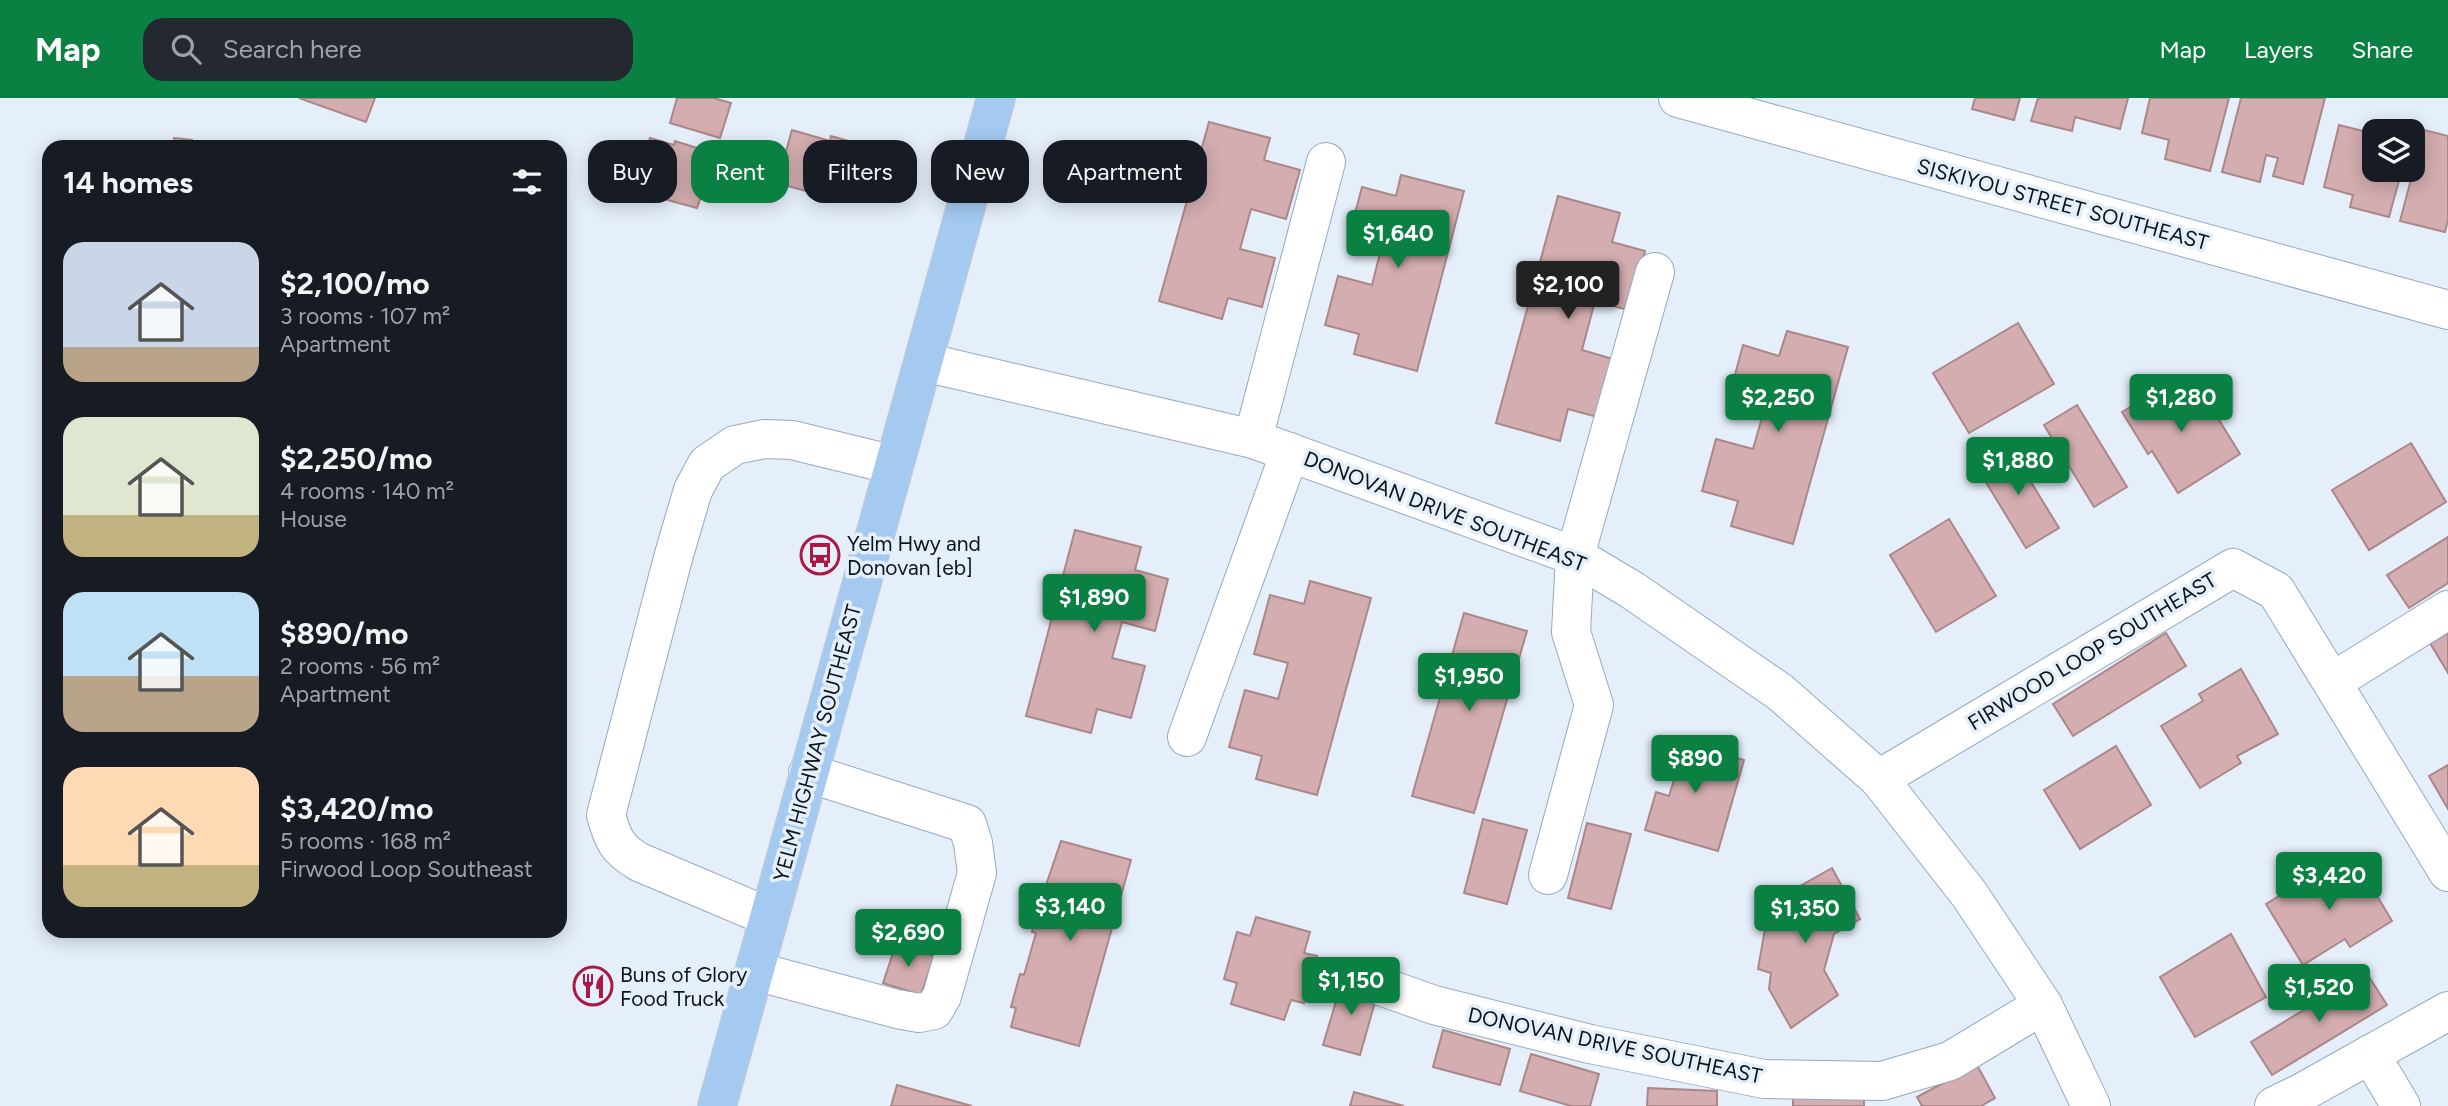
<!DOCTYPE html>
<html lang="en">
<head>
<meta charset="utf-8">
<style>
	:root { --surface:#171b24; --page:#242831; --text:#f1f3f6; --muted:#9ea1a6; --accent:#0b8043 }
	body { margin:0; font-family:Figtree,sans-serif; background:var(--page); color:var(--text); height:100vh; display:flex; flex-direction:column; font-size:26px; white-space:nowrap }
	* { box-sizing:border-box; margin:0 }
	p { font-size:23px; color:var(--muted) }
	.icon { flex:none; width:38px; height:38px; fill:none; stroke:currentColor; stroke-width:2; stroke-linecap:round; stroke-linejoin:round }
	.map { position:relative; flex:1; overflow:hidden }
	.drawer { position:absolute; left:42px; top:42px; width:525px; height:798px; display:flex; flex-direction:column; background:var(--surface); border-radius:21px; box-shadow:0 4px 18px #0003 }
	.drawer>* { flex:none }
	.top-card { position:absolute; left:588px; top:42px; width:665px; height:63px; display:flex; gap:14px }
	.controls { position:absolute; left:2362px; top:21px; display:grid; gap:14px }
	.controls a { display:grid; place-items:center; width:63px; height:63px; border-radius:14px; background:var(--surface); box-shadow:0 4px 18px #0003; font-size:35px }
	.price { position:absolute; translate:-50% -60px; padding:0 16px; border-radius:7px; background:var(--accent); color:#fff; font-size:23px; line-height:46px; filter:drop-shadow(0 2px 4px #0008) }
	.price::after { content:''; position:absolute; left:50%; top:42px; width:21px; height:16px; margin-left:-10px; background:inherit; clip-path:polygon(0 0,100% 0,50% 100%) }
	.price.active { background:#222; color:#fff }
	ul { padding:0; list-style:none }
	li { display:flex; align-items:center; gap:21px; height:175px; padding:0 21px }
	li span { display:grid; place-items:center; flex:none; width:196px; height:140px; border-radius:21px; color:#555 }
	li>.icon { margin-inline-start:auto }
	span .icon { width:84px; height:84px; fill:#fffc; stroke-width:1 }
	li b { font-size:30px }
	h2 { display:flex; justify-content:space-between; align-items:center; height:84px; padding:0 21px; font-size:30px }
	.tag { padding:0 24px; border-radius:21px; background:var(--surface); box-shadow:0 4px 18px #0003; font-size:24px; line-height:63px }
	.tag.active { background:var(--accent); color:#fff }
	header { display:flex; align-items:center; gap:42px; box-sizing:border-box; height:98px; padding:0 35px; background:var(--accent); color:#fff }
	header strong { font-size:33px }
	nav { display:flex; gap:38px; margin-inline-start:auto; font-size:24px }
	.search { width:490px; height:63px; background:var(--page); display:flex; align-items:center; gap:18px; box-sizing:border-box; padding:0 24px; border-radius:21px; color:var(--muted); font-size:26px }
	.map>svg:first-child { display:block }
	.building { fill:#d3adb0; stroke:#ac878a; stroke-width:2 }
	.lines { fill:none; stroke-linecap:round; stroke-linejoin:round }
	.minor-casing { stroke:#92aac3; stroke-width:40 }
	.major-casing { stroke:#c9cbcd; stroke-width:40 }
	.minor { stroke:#fff; stroke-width:38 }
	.major { stroke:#a4caf1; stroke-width:38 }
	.labels { text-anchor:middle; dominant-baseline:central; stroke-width:7; stroke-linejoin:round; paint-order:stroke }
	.street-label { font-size:21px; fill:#0b141d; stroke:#e5effa }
	.poi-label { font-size:21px; fill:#0b141d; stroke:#e5effa; text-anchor:start }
</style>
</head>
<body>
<header>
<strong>Map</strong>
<div class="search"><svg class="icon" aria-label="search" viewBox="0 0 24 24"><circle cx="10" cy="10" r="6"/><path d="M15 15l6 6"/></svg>Search here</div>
<nav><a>Map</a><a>Layers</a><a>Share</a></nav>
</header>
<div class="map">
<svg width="2448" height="1008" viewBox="0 0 2448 1008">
	<rect width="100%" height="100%" fill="#e5effa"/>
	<!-- building -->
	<g class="building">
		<path d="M299,0H375L366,24Z"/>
		<path d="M677,0H714L731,5L720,40L670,25Z"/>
		<path d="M1975,0H2020L2014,22L1972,11Z"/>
		<path d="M2038,0H2128L2120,31L2075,19L2072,33L2031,23Z"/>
		<path d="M2150,0H2229L2210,73L2165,61L2169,42L2142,35Z"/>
		<path d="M2241,0H2325L2303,86L2273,78L2278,60L2266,57L2260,84L2222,74Z"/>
		<path d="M1209,24L1270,40L1264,62L1300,72L1286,121L1251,111L1240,151L1275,160L1262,209L1228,200L1222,221L1159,203Z"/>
		<path d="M2339,27L2375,36V72H2393L2392,77L2400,79L2389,119L2350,109L2353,97L2324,89Z"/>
		<path d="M792,32L830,43L831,38L859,46L847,91L839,89L835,101L777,85Z"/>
		<path d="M2424,32L2448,38V122L2445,134L2400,123Z"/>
		<path d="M174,40L192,42L191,49H174Z"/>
		<path d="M650,40L674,47L675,43L716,56L697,110L660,100L664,82L639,74Z"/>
		<path d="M1401,77L1464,93L1417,273L1354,256L1359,236L1325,227L1338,178L1372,187L1382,147L1349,138L1362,89L1396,98Z"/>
		<path d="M1558,98L1620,115L1612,144L1645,153L1628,212L1595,203L1582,252L1616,262L1601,320L1568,311L1560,343L1496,325Z"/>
		<path d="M2018,225L2054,286L1969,335L1933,275Z"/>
		<path d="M1787,233L1848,249L1793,446L1731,428L1738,403L1702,393L1716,341L1753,351L1765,309L1729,299L1743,247L1779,258Z"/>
		<path d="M2183,277L2208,318L2214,314L2240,356L2178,395L2152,353L2148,356L2122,314Z"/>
		<path d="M2077,307L2127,389L2094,409L2044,327Z"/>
		<path d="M2411,345L2446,404L2369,452L2332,392Z"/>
		<path d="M2009,348L2059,430L2026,450L1976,368Z"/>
		<path d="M1949,421L1996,498L1936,534L1890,457Z"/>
		<path d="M1075,432L1141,449L1135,472L1168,481L1155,533L1122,524L1112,560L1145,568L1131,620L1097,611L1091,635L1026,618Z"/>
		<path d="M2448,439V485L2409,510L2387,477Z"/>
		<path d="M1310,483L1371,500L1317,697L1256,681L1262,658L1229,649L1245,592L1278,601L1288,565L1254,556L1270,497L1304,506Z"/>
		<path d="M1464,515L1527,533L1474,715L1412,698Z"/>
		<path d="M2166,535L2186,568L2073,638L2053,606Z"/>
		<path d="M2448,535V575L2430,545Z"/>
		<path d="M2241,571L2278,636L2237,658L2241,665L2200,690L2161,628L2203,603L2199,596Z"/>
		<path d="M1670,641L1744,662L1718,753L1645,732L1656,694L1669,698L1674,682L1660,678Z"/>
		<path d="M2116,648L2151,707L2080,751L2044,692Z"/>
		<path d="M2448,667V711L2429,678Z"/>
		<path d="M1483,721L1527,732L1507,806L1464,795Z"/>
		<path d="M1587,725L1631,736L1611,811L1568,800Z"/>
		<path d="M1061,743L1131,762L1079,948L1011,929L1016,910L1011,909L1020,876L1024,877L1036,835L1032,834L1036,817L1041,819L1048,794L1044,793Z"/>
		<path d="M2354,759L2392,823L2350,849L2345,841L2303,867L2266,806L2308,780L2312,785Z"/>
		<path d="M1832,770L1860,821L1834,836L1824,872L1838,897L1791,930L1769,891L1771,875L1758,871L1767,819L1778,821L1786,796Z"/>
		<path d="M1256,819L1310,834L1304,855L1317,858L1304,905L1291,902L1284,922L1231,906L1237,885L1224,881L1237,834L1250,838Z"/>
		<path d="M2231,836L2266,899L2195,939L2160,879Z"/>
		<path d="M896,846L934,858L921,897L883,885Z"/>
		<path d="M2366,874L2387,907L2272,977L2251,944Z"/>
		<path d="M1343,880L1379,890L1360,957L1323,947Z"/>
		<path d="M1443,932L1510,951L1500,987L1433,969Z"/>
		<path d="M1531,956L1599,976L1590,1008H1571L1520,993Z"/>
		<path d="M1977,967L1995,1000L1981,1008H1922L1917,999Z"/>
		<path d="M897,987L972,1008H891Z"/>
		<path d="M1648,990L1717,993V1008H1647Z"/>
		<path d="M1354,994L1404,1008H1350Z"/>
		<path d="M1793,997L1864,1000V1008H1793Z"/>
	</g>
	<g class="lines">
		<defs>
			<g id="minor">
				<path d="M1678,0L2448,212"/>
				<path d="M924,264L1253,341L1575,458L1632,492L1780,594L1879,681L1969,796L2043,907L2091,1008"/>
				<path d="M1253,341L1326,64"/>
				<path d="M2332,584L2448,512"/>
				<path d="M1187,639L1290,354"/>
				<path d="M1879,681L2233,470L2276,493L2448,774"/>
				<path d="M1548,777L1594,607L1571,534L1575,458L1655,174"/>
				<path d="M769,819L639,764C617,751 613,742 606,717L673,460L693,392L707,366L735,347L764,341L792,342L894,367"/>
				<path d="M755,873L897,911L919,915L934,912L942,898L977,775L973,745L967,726L808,675"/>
				<path d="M1383,889L1434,907L1590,946L1764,981L1882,983L1950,963L2043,907"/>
				<path d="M2370,956L2401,1008"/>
				<path d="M2274,1008L2301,995L2448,913"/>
			</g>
			<path id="major" d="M717,1008L996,0"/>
		</defs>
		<!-- minor casing -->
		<use href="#minor" class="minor-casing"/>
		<!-- major casing -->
		<use href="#major" class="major-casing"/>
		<!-- minor -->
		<use href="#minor" class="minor"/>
		<!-- major -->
		<use href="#major" class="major"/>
	</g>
	<!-- icons -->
	<defs>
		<symbol id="bus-ring" viewBox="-11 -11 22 22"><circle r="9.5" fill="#e5effa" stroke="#ac1844" stroke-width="1.5"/><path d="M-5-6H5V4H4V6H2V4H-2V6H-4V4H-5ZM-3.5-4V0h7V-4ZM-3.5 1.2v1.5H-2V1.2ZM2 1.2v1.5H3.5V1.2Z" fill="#ac1844"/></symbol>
		<symbol id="restaurant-ring" viewBox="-11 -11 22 22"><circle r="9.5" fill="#e5effa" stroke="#ac1844" stroke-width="1.5"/><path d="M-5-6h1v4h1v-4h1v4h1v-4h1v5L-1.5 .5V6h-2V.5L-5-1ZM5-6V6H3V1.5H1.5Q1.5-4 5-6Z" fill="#ac1844"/></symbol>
	</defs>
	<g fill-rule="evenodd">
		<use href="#bus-ring" x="798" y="435" width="44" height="44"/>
		<use href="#restaurant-ring" x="571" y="866" width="44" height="44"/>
	</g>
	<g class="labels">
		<!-- street labels -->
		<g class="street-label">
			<text transform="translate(2063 106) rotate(15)">SISKIYOU STREET SOUTHEAST</text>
			<text transform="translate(1445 413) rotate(21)">DONOVAN DRIVE SOUTHEAST</text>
			<text transform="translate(2092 553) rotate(-31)">FIRWOOD LOOP SOUTHEAST</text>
			<text transform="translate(817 645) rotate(-75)">YELM HIGHWAY SOUTHEAST</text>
			<text transform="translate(1615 947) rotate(12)">DONOVAN DRIVE SOUTHEAST</text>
		</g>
		<!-- poi labels -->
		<g class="poi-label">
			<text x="847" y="445">Yelm Hwy and<tspan x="847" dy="24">Donovan [eb]</tspan></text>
			<text x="620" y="876">Buns of Glory<tspan x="620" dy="24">Food Truck</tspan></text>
		</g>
	</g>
</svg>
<div class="controls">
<a><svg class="icon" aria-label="layers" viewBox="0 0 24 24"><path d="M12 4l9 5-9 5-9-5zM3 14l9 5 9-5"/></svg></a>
</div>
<b class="price" style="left:1398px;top:172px">$1,640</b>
<b class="price active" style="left:1568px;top:223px">$2,100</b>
<b class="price" style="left:1778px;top:336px">$2,250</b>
<b class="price" style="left:2181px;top:336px">$1,280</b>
<b class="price" style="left:2018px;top:399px">$1,880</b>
<b class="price" style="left:1094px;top:536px">$1,890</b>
<b class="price" style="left:1469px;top:615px">$1,950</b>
<b class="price" style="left:1695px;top:697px">$890</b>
<b class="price" style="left:2329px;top:814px">$3,420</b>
<b class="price" style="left:1070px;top:845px">$3,140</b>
<b class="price" style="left:1805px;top:847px">$1,350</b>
<b class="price" style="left:908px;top:871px">$2,690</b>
<b class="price" style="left:1351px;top:919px">$1,150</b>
<b class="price" style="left:2319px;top:926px">$1,520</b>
<div class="top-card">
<a class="tag">Buy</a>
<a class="tag active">Rent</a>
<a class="tag">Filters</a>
<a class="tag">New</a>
<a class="tag">Apartment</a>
</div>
<section class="drawer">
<h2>14 homes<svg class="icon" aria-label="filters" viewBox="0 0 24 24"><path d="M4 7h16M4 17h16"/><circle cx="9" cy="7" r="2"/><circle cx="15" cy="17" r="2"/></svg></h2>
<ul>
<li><span style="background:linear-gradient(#c9d6e8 75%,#b9a48a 0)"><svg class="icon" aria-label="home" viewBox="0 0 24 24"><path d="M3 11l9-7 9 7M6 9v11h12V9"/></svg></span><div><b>$2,100/mo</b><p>3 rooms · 107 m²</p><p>Apartment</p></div></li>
<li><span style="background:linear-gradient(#dfe7d0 70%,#c2b280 0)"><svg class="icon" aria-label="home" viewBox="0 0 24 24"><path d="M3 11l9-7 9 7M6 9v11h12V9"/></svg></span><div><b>$2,250/mo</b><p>4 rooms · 140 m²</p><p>House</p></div></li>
<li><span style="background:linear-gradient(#bfe0f5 60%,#b9a48a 0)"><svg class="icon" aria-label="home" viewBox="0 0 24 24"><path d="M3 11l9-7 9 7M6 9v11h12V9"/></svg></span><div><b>$890/mo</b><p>2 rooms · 56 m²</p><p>Apartment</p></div></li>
<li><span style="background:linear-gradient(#ffd9b3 70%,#c2b280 0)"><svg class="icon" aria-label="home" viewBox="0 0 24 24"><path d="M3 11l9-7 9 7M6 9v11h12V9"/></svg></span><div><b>$3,420/mo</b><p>5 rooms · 168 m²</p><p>Firwood Loop Southeast</p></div></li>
</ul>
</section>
</div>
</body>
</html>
